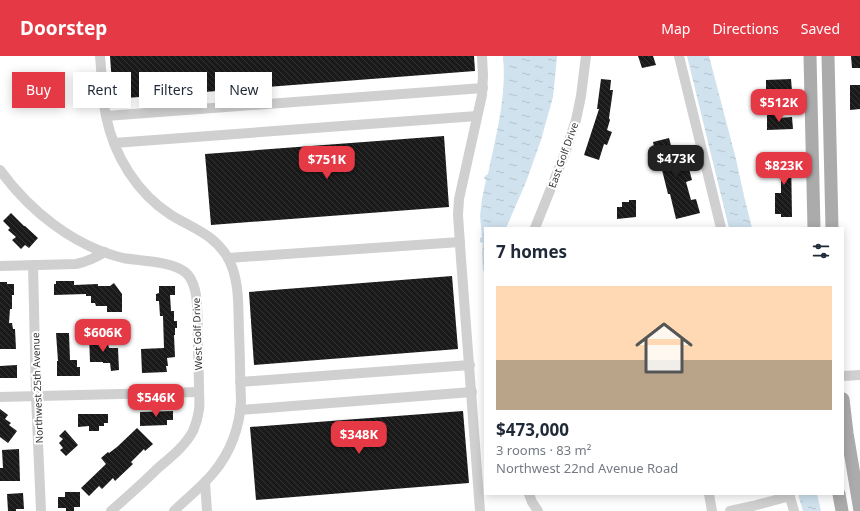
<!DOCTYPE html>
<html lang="en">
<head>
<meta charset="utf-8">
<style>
	:root { --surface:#fff; --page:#f6f6f7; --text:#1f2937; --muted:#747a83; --line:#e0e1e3; --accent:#e63946 }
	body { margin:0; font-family:"Noto Sans",sans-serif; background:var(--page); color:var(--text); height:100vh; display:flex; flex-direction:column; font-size:15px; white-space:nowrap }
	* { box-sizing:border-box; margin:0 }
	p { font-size:13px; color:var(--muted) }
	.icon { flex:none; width:22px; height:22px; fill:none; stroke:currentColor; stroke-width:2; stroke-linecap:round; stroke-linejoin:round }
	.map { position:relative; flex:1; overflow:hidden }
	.sheet { position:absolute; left:484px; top:171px; width:360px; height:268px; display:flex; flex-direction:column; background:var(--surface); border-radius:0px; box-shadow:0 2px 10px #0003 }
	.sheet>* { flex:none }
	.guide { position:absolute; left:12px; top:16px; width:380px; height:36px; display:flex; gap:8px }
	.price { position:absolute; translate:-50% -34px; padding:0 9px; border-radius:8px; background:var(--accent); color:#fff; font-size:13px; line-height:26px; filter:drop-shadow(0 1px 2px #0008) }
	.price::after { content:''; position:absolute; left:50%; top:24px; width:12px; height:9px; margin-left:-6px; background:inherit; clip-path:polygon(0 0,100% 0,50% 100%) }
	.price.current { background:#222; color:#fff }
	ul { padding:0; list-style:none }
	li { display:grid; align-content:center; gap:8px; height:212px; padding:0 12px }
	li+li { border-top:1px solid var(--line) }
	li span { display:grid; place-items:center; height:124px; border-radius:0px; color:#555 }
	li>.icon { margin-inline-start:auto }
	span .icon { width:72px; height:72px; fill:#fffc; stroke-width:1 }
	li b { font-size:17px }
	h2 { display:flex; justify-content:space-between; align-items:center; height:48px; padding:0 12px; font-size:17px }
	.pill { padding:0 14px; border-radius:0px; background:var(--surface); box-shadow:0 2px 10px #0003; font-size:14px; line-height:36px }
	.pill.current { background:var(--accent); color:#fff }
	header { display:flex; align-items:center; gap:24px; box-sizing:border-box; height:56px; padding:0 20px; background:var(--accent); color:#fff }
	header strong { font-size:19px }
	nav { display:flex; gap:22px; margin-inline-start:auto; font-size:14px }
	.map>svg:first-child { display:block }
	.water { fill:url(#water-ripples) }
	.building { fill:url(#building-back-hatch) }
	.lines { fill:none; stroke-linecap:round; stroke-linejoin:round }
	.minor { stroke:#d0d0d0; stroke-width:10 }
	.major { stroke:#ababab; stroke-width:13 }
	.labels { text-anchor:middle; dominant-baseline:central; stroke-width:4; stroke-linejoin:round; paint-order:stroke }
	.street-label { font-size:10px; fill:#333; stroke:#fff }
</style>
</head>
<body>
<header>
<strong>Doorstep</strong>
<nav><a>Map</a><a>Directions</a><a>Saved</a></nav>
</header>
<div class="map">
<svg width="860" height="455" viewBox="0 0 860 455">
	<defs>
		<pattern id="water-ripples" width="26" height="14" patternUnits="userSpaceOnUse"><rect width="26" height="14" fill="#cfe2ee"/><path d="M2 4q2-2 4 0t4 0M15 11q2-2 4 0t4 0" fill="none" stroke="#b2c2cd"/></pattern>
		<pattern id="building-back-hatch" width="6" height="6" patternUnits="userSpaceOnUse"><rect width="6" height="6" fill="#1a1a1a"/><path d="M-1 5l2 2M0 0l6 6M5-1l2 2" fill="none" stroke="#333"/></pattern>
	</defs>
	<rect width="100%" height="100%" fill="#fff"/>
	<!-- water -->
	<g class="water">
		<path d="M503,0H557V1L553,41L541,84L526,126L506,172H485V215H483L482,197L483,187L480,186V182L482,181L480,160L482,143L486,124L484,122L485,120L488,118C496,79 507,40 503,0Z"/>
		<path d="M687,0H709L736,103L744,140L752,172H729Z"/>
		<path d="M798,438H817L821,455H803Z"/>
	</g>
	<!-- building -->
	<g class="building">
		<path d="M110,0H474L475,15L113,43Z"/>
		<path d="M638,0H653L656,9L642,12Z"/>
		<path d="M851,0H860V12H852Z"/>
		<path d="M601,23L611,24L610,34H613L609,62L610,64L607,74L612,76L607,89L604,88L599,104L584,99L599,53H597Z"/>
		<path d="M791,23L792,35L777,36V40H766V24Z"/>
		<path d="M850,29H860V53L850,54Z"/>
		<path d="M778,57V62L792,61L793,73L767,74V58Z"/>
		<path d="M444,80L449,151L211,169L205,98Z"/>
		<path d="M669,82L672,93L678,92L684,115L689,113L692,124L686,126L691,144L696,143L700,157L676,163L670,138H668L661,110H659L653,86Z"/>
		<path d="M775,99H791L792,161H781V158H775V137H781V120H775Z"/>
		<path d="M629,144H636V161L617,163V151H622V146H629Z"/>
		<path d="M11,157L24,170H25L38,182L29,192L25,189L21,193L12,184L16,181L8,174L10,172L3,165Z"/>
		<path d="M452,220L458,293L254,309L249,236Z"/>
		<path d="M56,225H74V229L98,228V230H110L114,227L122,238V256H107V250H96L95,247H91V240H86V238L54,239V228H56Z"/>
		<path d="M0,226H7V228H14V239H12V253H10L9,267H12L13,273H15L16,293H0Z"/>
		<path d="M159,230H175V239H170L171,255H174V265H177V272H175V279H174L175,301L167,302L168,310H166L167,316L142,317L141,293L164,292L163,260H160L159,245H156V238L159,237Z"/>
		<path d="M56,277H69L70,304H77V311H80V320H57V305H58Z"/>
		<path d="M89,278H100V288H108L109,292H118L119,314L111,315L110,307H103V306H90Z"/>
		<path d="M17,309V322H0V310Z"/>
		<path d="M0,353L8,359L5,363L11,367L9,369L17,375L8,387L0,381Z"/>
		<path d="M173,355V364H167V369L140,370V356Z"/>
		<path d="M463,355L469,427L256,444L250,371Z"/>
		<path d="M78,358H108V367H104V370H99V375H89V370L78,371Z"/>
		<path d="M137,372L153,388L145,395L144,393L131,406L133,408L115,425L113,422L102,433L99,430L89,440L81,432L106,408L101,402L108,396L109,397L117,391Z"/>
		<path d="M65,374L78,389L66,400L60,394L63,392L59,387L63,383L59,380Z"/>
		<path d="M19,393L20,425H0V412H3L2,394Z"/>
		<path d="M65,436H80V451H74V455H66V452H58V441H65Z"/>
		<path d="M23,437L24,453H16V455H8L7,438Z"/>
	</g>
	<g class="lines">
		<!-- minor -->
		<g class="minor">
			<path d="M100,0C102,20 102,41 106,60C114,100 137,137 171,159C192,172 214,178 228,202C240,224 238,251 239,276C240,299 240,322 241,345C240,371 230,397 214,416C202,431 187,442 174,455"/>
			<path d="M679,0L721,172"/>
			<path d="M106,60L483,32"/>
			<path d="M114,87L477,60"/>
			<path d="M0,114C29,154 73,190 123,202C141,205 171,205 185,216C190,220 193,226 195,234C199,251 197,270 198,288C198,303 199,318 199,333C199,340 200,347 199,354C198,361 196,368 193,375C185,390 171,401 158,412C143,427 127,441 111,455"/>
			<path d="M535,172L565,97L576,64L581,40L586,0"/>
			<path d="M228,202L460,186"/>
			<path d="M33,209L36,340L41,455"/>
			<path d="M0,210L76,208C87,206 95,202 105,196"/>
			<path d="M843,320L860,319"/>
			<path d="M240,326L470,309"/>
			<path d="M0,341L199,336"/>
			<path d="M240,354L472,336"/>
			<path d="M205,426L207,455"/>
			<path d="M529,438L532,446L538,455"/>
			<path d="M709,438L712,455"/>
			<path d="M789,438L794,455"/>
			<path d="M480,455L461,203L458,159L459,143L482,39L483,19L482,0"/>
			<path d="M730,455L753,450L790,440"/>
		</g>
		<!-- major -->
		<g class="major">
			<path d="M810,0L814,172"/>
			<path d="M828,0L832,172"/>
			<path d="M843,343L847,377L860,455"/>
			<path d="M839,438L842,455"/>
		</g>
	</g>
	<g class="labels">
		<!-- street labels -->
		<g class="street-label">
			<text transform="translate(563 99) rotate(-70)">East Golf Drive</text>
			<text transform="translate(197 278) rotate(-92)">West Golf Drive</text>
			<text transform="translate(37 332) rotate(-92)">Northwest 25th Avenue</text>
		</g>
	</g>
</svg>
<b class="price" style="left:779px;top:67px">$512K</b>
<b class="price current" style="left:676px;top:123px">$473K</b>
<b class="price" style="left:327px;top:124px">$751K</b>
<b class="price" style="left:784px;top:130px">$823K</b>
<b class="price" style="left:103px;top:297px">$606K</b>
<b class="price" style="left:156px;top:362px">$546K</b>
<b class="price" style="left:359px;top:399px">$348K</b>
<div class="guide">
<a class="pill current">Buy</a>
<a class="pill">Rent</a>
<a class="pill">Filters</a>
<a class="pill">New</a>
</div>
<section class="sheet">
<h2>7 homes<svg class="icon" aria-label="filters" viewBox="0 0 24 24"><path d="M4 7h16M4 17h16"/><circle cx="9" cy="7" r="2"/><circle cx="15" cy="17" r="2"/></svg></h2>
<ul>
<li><span style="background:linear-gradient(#ffd9b3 60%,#b9a48a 0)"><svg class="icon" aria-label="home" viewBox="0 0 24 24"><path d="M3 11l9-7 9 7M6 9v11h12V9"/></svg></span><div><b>$473,000</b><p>3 rooms · 83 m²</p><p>Northwest 22nd Avenue Road</p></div></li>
</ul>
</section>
</div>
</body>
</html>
